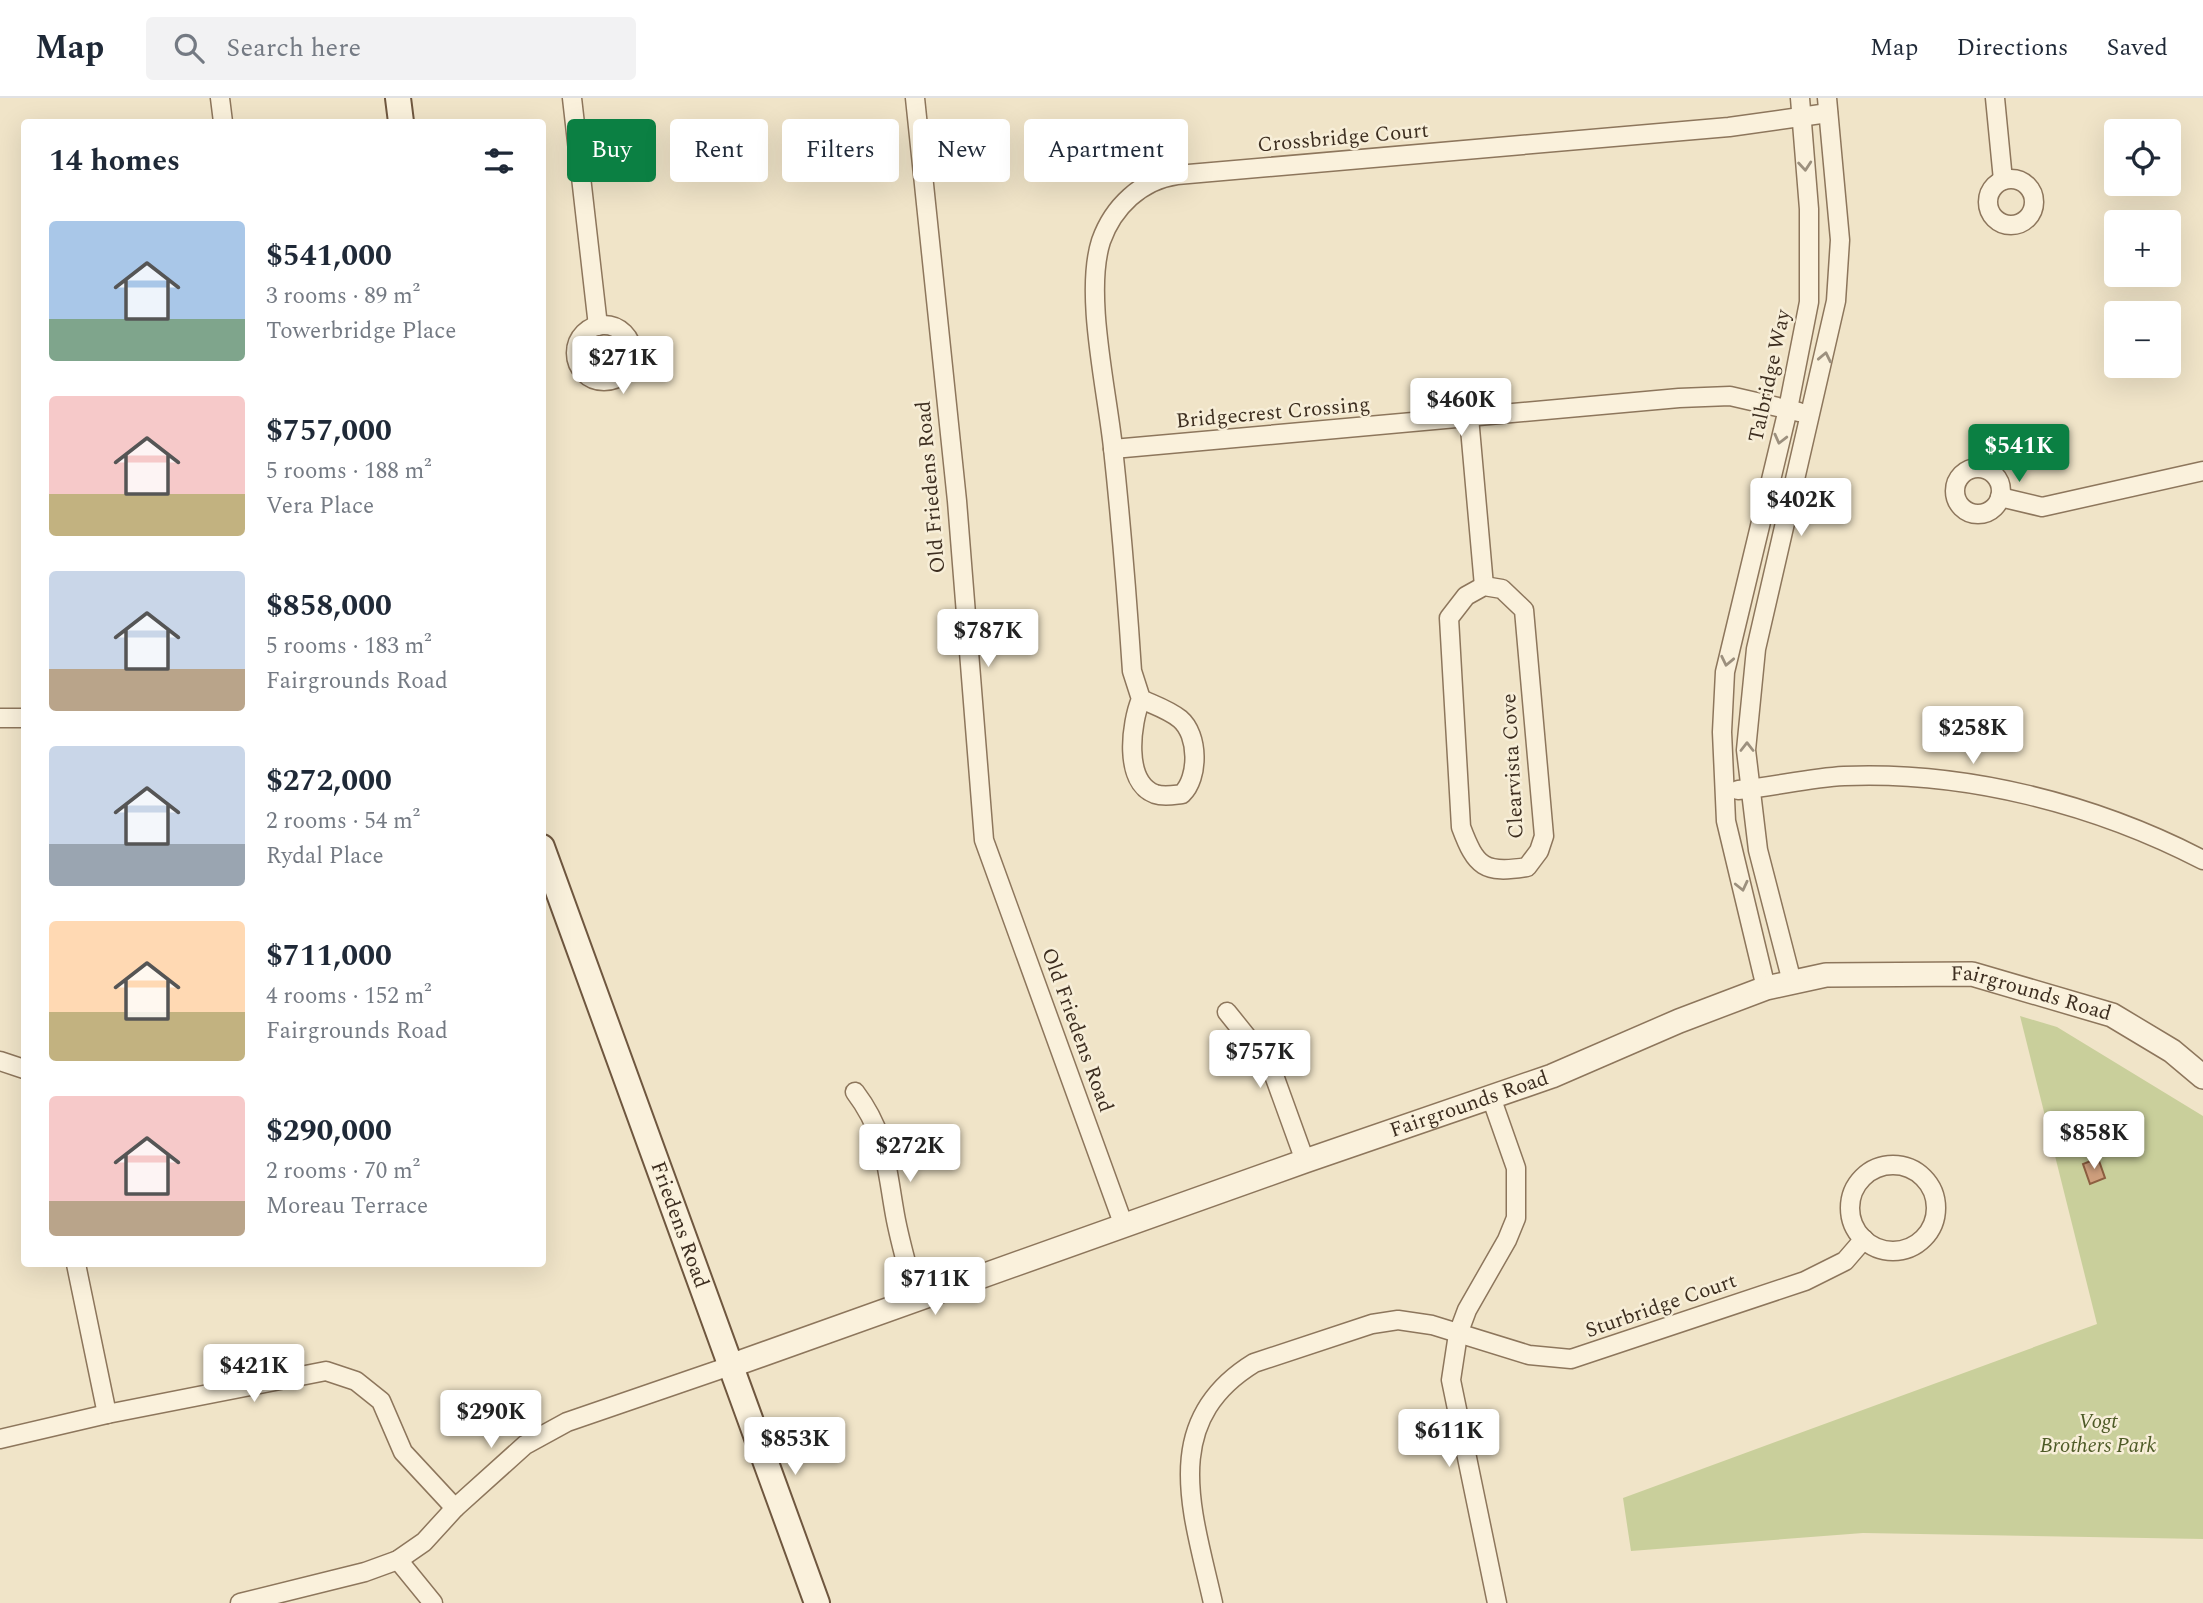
<!DOCTYPE html>
<html lang="en">
<head>
<meta charset="utf-8">
<style>
	:root { --surface:#fff; --page:#f2f2f3; --text:#1f2937; --muted:#747a83; --line:#e0e1e3; --accent:#0b8043 }
	body { margin:0; font-family:Spectral,serif; background:var(--page); color:var(--text); height:100vh; display:flex; flex-direction:column; font-size:26px; white-space:nowrap }
	* { box-sizing:border-box; margin:0 }
	p { font-size:23px; color:var(--muted) }
	.icon { flex:none; width:38px; height:38px; fill:none; stroke:currentColor; stroke-width:2; stroke-linecap:round; stroke-linejoin:round }
	.map { position:relative; flex:1; overflow:hidden }
	.drawer { position:absolute; left:21px; top:21px; width:525px; height:1148px; display:flex; flex-direction:column; background:var(--surface); border-radius:7px; box-shadow:0 7px 28px #0002 }
	.drawer>* { flex:none }
	.top-card { position:absolute; left:567px; top:21px; width:665px; height:63px; display:flex; gap:14px }
	.controls { position:absolute; left:2104px; top:21px; display:grid; gap:14px }
	.controls a { display:grid; place-items:center; width:77px; height:77px; border-radius:7px; background:var(--surface); box-shadow:0 7px 28px #0002; font-size:35px }
	.price { position:absolute; translate:-50% -60px; padding:0 16px; border-radius:7px; background:#fff; color:#222; font-size:23px; line-height:46px; filter:drop-shadow(0 2px 4px #0008) }
	.price::after { content:''; position:absolute; left:50%; top:42px; width:21px; height:16px; margin-left:-10px; background:inherit; clip-path:polygon(0 0,100% 0,50% 100%) }
	.price.on { background:var(--accent); color:#fff }
	ul { padding:0; list-style:none }
	li { display:flex; align-items:center; gap:21px; height:175px; padding:0 28px }
	li span { display:grid; place-items:center; flex:none; width:196px; height:140px; border-radius:7px; color:#555 }
	li>.icon { margin-inline-start:auto }
	span .icon { width:84px; height:84px; fill:#fffc; stroke-width:1 }
	li b { font-size:30px }
	h2 { display:flex; justify-content:space-between; align-items:center; height:84px; padding:0 28px; font-size:30px }
	.pill { padding:0 24px; border-radius:7px; background:var(--surface); box-shadow:0 7px 28px #0002; font-size:24px; line-height:63px }
	.pill.on { background:var(--accent); color:#fff }
	header { display:flex; align-items:center; gap:42px; box-sizing:border-box; height:98px; padding:0 35px; background:var(--surface); border-bottom:2px solid var(--line) }
	header strong { font-size:33px }
	nav { display:flex; gap:38px; margin-inline-start:auto; font-size:24px }
	.search { width:490px; height:63px; background:var(--page); display:flex; align-items:center; gap:18px; box-sizing:border-box; padding:0 24px; border-radius:7px; color:var(--muted); font-size:26px }
	.map>svg:first-child { display:block }
	.green { fill:#c9cf9b }
	.building { fill:#cf9f7d; stroke:#8d5f41; stroke-width:2 }
	.lines { fill:none; stroke-linecap:round; stroke-linejoin:round }
	.minor-casing { stroke:#8d765c; stroke-width:21 }
	.tertiary-casing { stroke:#8d765c; stroke-width:26 }
	.secondary-casing { stroke:#6f573f; stroke-width:28 }
	.minor { stroke:#faf1dc; stroke-width:18 }
	.tertiary { stroke:#faf1dc; stroke-width:23 }
	.secondary { stroke:#faf1dc; stroke-width:24 }
	.oneway { stroke:#9c907e }
	.labels { text-anchor:middle; dominant-baseline:central; stroke-width:5; stroke-linejoin:round; paint-order:stroke }
	.street-label { font-size:21px; fill:#3d2e20; stroke:#f7eed8 }
	.park-label { font-size:21px; font-style:italic; fill:#4d5a26; stroke:#f7eed8 }
</style>
</head>
<body>
<header>
<strong>Map</strong>
<div class="search"><svg class="icon" aria-label="search" viewBox="0 0 24 24"><circle cx="10" cy="10" r="6"/><path d="M15 15l6 6"/></svg>Search here</div>
<nav><a>Map</a><a>Directions</a><a>Saved</a></nav>
</header>
<div class="map">
<svg width="2203" height="1505" viewBox="0 0 2203 1505">
	<rect width="100%" height="100%" fill="#f0e4c8"/>
	<!-- green -->
	<path class="green" d="M2020,918L2057,929L2203,1018V1441L1863,1435L1631,1453L1623,1400L2097,1226Z"/>
	<!-- building -->
	<path class="building" d="M2098,1060L2105,1080L2090,1086L2083,1066Z"/>
	<g class="lines">
		<defs>
			<g id="minor">
				<path d="M220,0L223,24"/>
				<path d="M572,0L598,228"/>
				<path d="M915,0L957,403L984,742L1124,1128"/>
				<path d="M1995,0L2003,82"/>
				<circle cx="2011" cy="104" r="23"/>
				<circle cx="604" cy="255" r="28"/>
				<path d="M1469,319L1484,488"/>
				<path d="M1113,351L1679,300L1730,298L1799,314"/>
				<circle cx="1978" cy="393" r="23"/>
				<path d="M2000,399L2042,409L2203,373"/>
				<path d="M1484,488L1502,491L1524,512L1544,738L1539,753L1527,769C1484,776 1476,769 1461,729L1449,520L1466,498Z"/>
				<path d="M1141,601C1154,607 1169,612 1180,621C1199,637 1199,680 1182,696C1173,697 1164,699 1155,696C1123,684 1131,625 1141,601L1132,573C1127,498 1121,424 1113,350C1107,292 1084,196 1101,143C1113,109 1141,82 1177,77L1729,29L1828,15"/>
				<path d="M0,620H24"/>
				<path d="M1738,692C1773,689 1808,680 1844,678C1966,673 2095,706 2203,762"/>
				<path d="M1792,884L1758,752L1746,652L1756,551L1836,203L1840,142L1827,0"/>
				<path d="M1766,890L1726,723L1722,634L1725,574L1788,311L1809,204V111L1800,0"/>
				<path d="M1227,914L1271,969L1305,1063"/>
				<path d="M0,963L24,971"/>
				<path d="M855,994C886,1035 886,1067 895,1117C900,1145 909,1174 916,1202"/>
				<path d="M1491,999L1516,1070V1120L1507,1142L1467,1212L1458,1236L1451,1282L1497,1505"/>
				<circle cx="1893" cy="1110" r="43"/>
				<path d="M76,1166L107,1316"/>
				<path d="M0,1341L107,1316L326,1273L356,1283L381,1303L403,1354L455,1410"/>
				<path d="M398,1462L433,1505"/>
				<path d="M240,1505L365,1474L398,1462L424,1444L455,1410L525,1347L567,1324L730,1268"/>
				<path d="M1213,1505C1193,1415 1158,1324 1254,1265L1372,1226L1398,1222L1432,1227L1529,1257L1571,1261L1805,1183L1845,1163L1864,1141"/>
			</g>
			<g id="tertiary">
				<path id="s1" d="M730,1268L1305,1063L1552,978L1679,923L1766,890L1826,877L1972,876L2112,917L2172,953L2203,979"/>
			</g>
			<g id="secondary">
				<path d="M398,0L401,24"/>
				<path id="s2" d="M542,749L817,1505"/>
			</g>
		</defs>
		<!-- minor casing -->
		<use href="#minor" class="minor-casing"/>
		<!-- tertiary casing -->
		<use href="#tertiary" class="tertiary-casing"/>
		<!-- secondary casing -->
		<use href="#secondary" class="secondary-casing"/>
		<!-- minor -->
		<use href="#minor" class="minor"/>
		<!-- tertiary -->
		<use href="#tertiary" class="tertiary"/>
		<!-- secondary -->
		<use href="#secondary" class="secondary"/>
	</g>
	<!-- one-way arrows -->
	<defs><path id="oneway-chevron" d="M-2-3.5L2.5 0L-2 3.5" fill="none" stroke-width="1.6" stroke-linecap="round" stroke-linejoin="round" transform="scale(1.75)"/></defs>
	<g class="oneway">
		<use href="#oneway-chevron" transform="translate(1805 68) rotate(85)"/>
		<use href="#oneway-chevron" transform="translate(1825 259) rotate(-78)"/>
		<use href="#oneway-chevron" transform="translate(1780 341) rotate(104)"/>
		<use href="#oneway-chevron" transform="translate(1727 563) rotate(102)"/>
		<use href="#oneway-chevron" transform="translate(1747 649) rotate(-90)"/>
		<use href="#oneway-chevron" transform="translate(1742 788) rotate(77)"/>
	</g>
	<g class="labels">
		<!-- street labels -->
		<g class="street-label">
			<text transform="translate(1343 40) rotate(-5)">Crossbridge Court</text>
			<text transform="translate(1770 278) rotate(-78)">Talbridge Way</text>
			<text transform="translate(1273 315) rotate(-5)">Bridgecrest Crossing</text>
			<text transform="translate(931 389) rotate(-95)">Old Friedens Road</text>
			<text transform="translate(1513 668) rotate(-93)">Clearvista Cove</text>
			<text stroke="none"><textPath href="#s1" startOffset="1372">Fairgrounds Road</textPath></text>
			<text transform="translate(1077 932) rotate(70)">Old Friedens Road</text>
			<text stroke="none"><textPath href="#s1" startOffset="784">Fairgrounds Road</textPath></text>
			<text stroke="none"><textPath href="#s2" startOffset="402">Friedens Road</textPath></text>
			<text transform="translate(1661 1208) rotate(-19)">Sturbridge Court</text>
		</g>
		<!-- park labels -->
		<g class="park-label">
			<text x="2098" y="1324">Vogt<tspan x="2098" dy="24">Brothers Park</tspan></text>
		</g>
	</g>
</svg>
<div class="controls">
<a><svg class="icon" aria-label="locate" viewBox="0 0 24 24"><circle cx="12" cy="12" r="6"/><path d="M12 2v4M12 18v4M2 12h4M18 12h4"/></svg></a>
<a>+</a>
<a>−</a>
</div>
<b class="price" style="left:623px;top:298px">$271K</b>
<b class="price" style="left:1461px;top:340px">$460K</b>
<b class="price on" style="left:2019px;top:386px">$541K</b>
<b class="price" style="left:1801px;top:440px">$402K</b>
<b class="price" style="left:988px;top:571px">$787K</b>
<b class="price" style="left:1973px;top:668px">$258K</b>
<b class="price" style="left:1260px;top:992px">$757K</b>
<b class="price" style="left:2094px;top:1073px">$858K</b>
<b class="price" style="left:910px;top:1086px">$272K</b>
<b class="price" style="left:935px;top:1219px">$711K</b>
<b class="price" style="left:254px;top:1306px">$421K</b>
<b class="price" style="left:491px;top:1352px">$290K</b>
<b class="price" style="left:1449px;top:1371px">$611K</b>
<b class="price" style="left:795px;top:1379px">$853K</b>
<div class="top-card">
<a class="pill on">Buy</a>
<a class="pill">Rent</a>
<a class="pill">Filters</a>
<a class="pill">New</a>
<a class="pill">Apartment</a>
</div>
<section class="drawer">
<h2>14 homes<svg class="icon" aria-label="filters" viewBox="0 0 24 24"><path d="M4 7h16M4 17h16"/><circle cx="9" cy="7" r="2"/><circle cx="15" cy="17" r="2"/></svg></h2>
<ul>
<li><span style="background:linear-gradient(#a9c7e8 70%,#7fa58c 0)"><svg class="icon" aria-label="home" viewBox="0 0 24 24"><path d="M3 11l9-7 9 7M6 9v11h12V9"/></svg></span><div><b>$541,000</b><p>3 rooms · 89 m²</p><p>Towerbridge Place</p></div></li>
<li><span style="background:linear-gradient(#f6c9c9 70%,#c2b280 0)"><svg class="icon" aria-label="home" viewBox="0 0 24 24"><path d="M3 11l9-7 9 7M6 9v11h12V9"/></svg></span><div><b>$757,000</b><p>5 rooms · 188 m²</p><p>Vera Place</p></div></li>
<li><span style="background:linear-gradient(#c9d6e8 70%,#b9a48a 0)"><svg class="icon" aria-label="home" viewBox="0 0 24 24"><path d="M3 11l9-7 9 7M6 9v11h12V9"/></svg></span><div><b>$858,000</b><p>5 rooms · 183 m²</p><p>Fairgrounds Road</p></div></li>
<li><span style="background:linear-gradient(#c9d6e8 70%,#9aa5b1 0)"><svg class="icon" aria-label="home" viewBox="0 0 24 24"><path d="M3 11l9-7 9 7M6 9v11h12V9"/></svg></span><div><b>$272,000</b><p>2 rooms · 54 m²</p><p>Rydal Place</p></div></li>
<li><span style="background:linear-gradient(#ffd9b3 65%,#c2b280 0)"><svg class="icon" aria-label="home" viewBox="0 0 24 24"><path d="M3 11l9-7 9 7M6 9v11h12V9"/></svg></span><div><b>$711,000</b><p>4 rooms · 152 m²</p><p>Fairgrounds Road</p></div></li>
<li><span style="background:linear-gradient(#f6c9c9 75%,#b9a48a 0)"><svg class="icon" aria-label="home" viewBox="0 0 24 24"><path d="M3 11l9-7 9 7M6 9v11h12V9"/></svg></span><div><b>$290,000</b><p>2 rooms · 70 m²</p><p>Moreau Terrace</p></div></li>
</ul>
</section>
</div>
</body>
</html>
